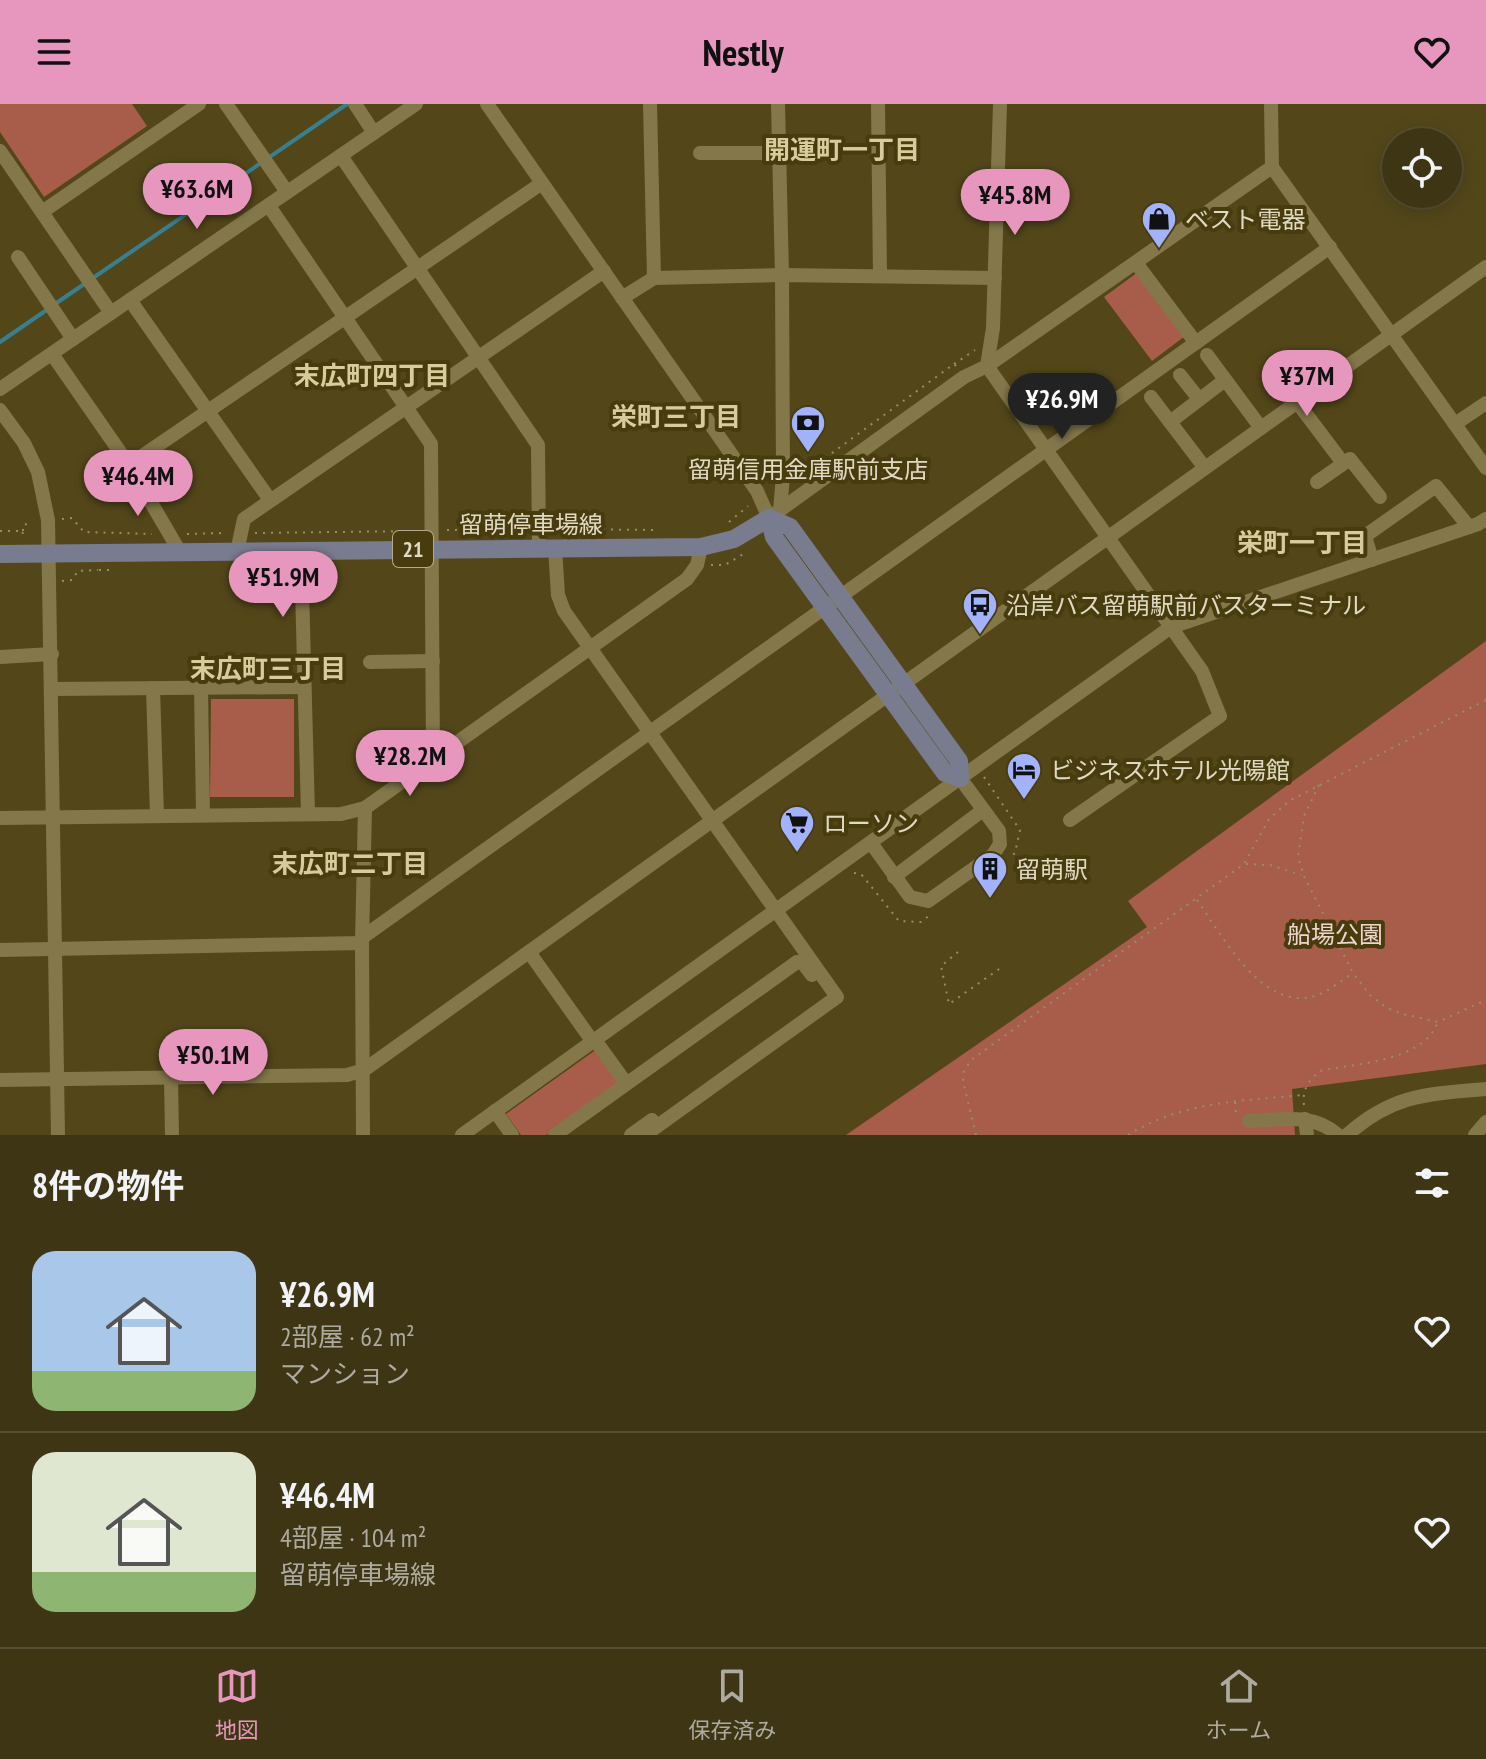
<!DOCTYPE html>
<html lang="ja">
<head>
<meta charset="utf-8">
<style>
	:root { --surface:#3e3514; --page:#453d1d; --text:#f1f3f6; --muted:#adaba0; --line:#575034; --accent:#e797bd }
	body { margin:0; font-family:"PT Sans Narrow","Noto Sans JP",sans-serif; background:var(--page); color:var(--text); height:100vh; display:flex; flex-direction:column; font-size:30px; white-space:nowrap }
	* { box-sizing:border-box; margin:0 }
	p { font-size:26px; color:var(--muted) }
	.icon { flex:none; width:44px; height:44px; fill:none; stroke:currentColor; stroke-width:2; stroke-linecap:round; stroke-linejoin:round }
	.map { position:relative; height:1031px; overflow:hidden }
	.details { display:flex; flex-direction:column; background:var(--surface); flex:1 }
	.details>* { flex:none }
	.fabs { position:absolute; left:1382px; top:24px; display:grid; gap:16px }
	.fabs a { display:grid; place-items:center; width:80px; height:80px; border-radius:50%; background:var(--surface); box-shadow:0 4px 20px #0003,0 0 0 2px var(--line); font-size:40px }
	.price { position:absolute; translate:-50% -68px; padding:0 18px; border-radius:28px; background:var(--accent); color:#111; font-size:26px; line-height:52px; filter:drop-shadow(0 2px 4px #0008) }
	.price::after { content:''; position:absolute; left:50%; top:48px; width:24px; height:18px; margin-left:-12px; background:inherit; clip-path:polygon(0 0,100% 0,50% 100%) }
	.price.current { background:#222; color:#fff }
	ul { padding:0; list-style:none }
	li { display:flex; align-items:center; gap:24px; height:200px; padding:0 32px }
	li+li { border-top:2px solid var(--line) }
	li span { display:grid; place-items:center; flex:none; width:224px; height:160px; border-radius:24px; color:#555 }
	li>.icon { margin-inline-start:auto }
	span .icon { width:96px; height:96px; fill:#fffc; stroke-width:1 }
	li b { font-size:34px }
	h2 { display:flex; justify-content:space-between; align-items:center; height:96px; padding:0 32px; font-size:34px }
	header { display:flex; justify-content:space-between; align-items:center; height:104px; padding:0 32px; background:var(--accent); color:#111; font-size:36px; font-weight:800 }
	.menu { display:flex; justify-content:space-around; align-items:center; height:112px; border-top:2px solid var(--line); background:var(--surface); font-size:22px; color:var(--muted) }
	.menu a { display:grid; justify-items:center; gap:4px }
	.menu .current { color:var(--accent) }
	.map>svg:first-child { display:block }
	.green { fill:#a75d4a }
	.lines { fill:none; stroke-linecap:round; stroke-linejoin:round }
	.stream { stroke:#388091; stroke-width:4 }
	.path { stroke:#978d6b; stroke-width:2; stroke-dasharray:2 6; stroke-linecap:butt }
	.minor { stroke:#84784b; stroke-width:14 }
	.major { stroke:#797c8f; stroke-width:18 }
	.labels { text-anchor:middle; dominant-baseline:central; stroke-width:8; stroke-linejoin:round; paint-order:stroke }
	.shield { fill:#483c0e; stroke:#b3ab8d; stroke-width:2 }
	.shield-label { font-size:22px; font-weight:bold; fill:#e1dac3 }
	.poi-label { font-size:24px; fill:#e1dac3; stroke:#483c0e; text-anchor:start }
	.street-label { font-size:24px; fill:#e1dac3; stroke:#483c0e }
	.park-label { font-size:24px; fill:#efd4cd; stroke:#483c0e }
	.neighbourhood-label { font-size:26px; font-weight:bold; fill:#d8cc9c; stroke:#483c0e }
</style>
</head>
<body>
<header><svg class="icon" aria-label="menu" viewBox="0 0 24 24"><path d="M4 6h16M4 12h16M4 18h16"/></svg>Nestly<svg class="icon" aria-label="heart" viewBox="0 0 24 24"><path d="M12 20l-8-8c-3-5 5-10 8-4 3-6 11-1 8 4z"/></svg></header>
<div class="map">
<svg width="1486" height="1031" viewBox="0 0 1486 1031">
	<rect width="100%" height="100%" fill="#53471a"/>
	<!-- green -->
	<g class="green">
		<path d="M0,0H132L147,22L44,93L0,28Z"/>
		<path d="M1138,168L1185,232L1152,257L1104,193Z"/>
		<path d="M1486,537V960L1292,985L1295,1031H846L1147,823L1128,797Z"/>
		<path d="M211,595H294V693H210Z"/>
		<path d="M597,945L620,979L546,1031H521L506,1010Z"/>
	</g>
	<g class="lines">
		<!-- stream -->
		<g class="stream">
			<path d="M55,200L347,0"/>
			<path d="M0,238L48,205"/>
		</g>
		<!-- path -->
		<g class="path">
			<path d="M954,260L975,246"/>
			<path d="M806,368L954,260L957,263"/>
			<path d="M62,415L72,414L84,428L152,430"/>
			<path d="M729,418L748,402"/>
			<path d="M555,425L656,426"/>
			<path d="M447,426L524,425"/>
			<path d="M0,427H23L22,433"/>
			<path d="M23,427V421L32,419"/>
			<path d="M255,429L416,427"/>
			<path d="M187,430L224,429"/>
			<path d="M711,461H725L745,449"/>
			<path d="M99,466H113"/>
			<path d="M62,477L72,476L78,467L98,466"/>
			<path d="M984,673L1020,726L1015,749L1010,753"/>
			<path d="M1319,681L1304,712L1298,753L1304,772L1353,869L1370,891L1387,904L1403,910L1438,918L1486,896"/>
			<path d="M1246,760L1270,761L1301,771"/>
			<path d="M854,769L861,770L899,817L921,818L930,811"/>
			<path d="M1197,796C1222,831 1262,908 1315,892C1327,888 1341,877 1352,870"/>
			<path d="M958,848L941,862L949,900L1002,863"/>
			<path d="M1235,998L1236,1010"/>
			<path d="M1304,1001C1302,986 1308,977 1320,967C1356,959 1421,958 1437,920"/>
			<path d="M976,1031L963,977L964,967L971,956L1244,760L1269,715L1289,697L1486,596"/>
			<path d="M1128,1031C1184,997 1240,997 1303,991"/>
		</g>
		<!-- minor -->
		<g class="minor">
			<path d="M226,0L287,88"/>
			<path d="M355,0L374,29"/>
			<path d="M487,0L757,387L769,414L964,273L987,262L1272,63L1271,0"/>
			<path d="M650,0L654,174"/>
			<path d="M778,0L782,171L783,372L780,406"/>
			<path d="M878,0L880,172"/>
			<path d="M1000,0L993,224L987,262L1202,567L1220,612L1070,716"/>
			<path d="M0,47L111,209"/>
			<path d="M700,49H778"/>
			<path d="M341,52L538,341L539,444"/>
			<path d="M1272,63L1486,364"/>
			<path d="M269,102L431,340L433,654"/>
			<path d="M42,108L199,0"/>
			<path d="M18,153L73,235"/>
			<path d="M1136,159L1196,239"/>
			<path d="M622,194L654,174L782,171L995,174"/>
			<path d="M130,196L270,396"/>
			<path d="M52,250L129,361L180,448"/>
			<path d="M1207,251L1261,324"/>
			<path d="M1180,271L1199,295"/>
			<path d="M0,285L416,0"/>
			<path d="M1151,293L1170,318"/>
			<path d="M1297,298L1343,359"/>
			<path d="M0,306L24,339L38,368L48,416L58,1031"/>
			<path d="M1455,320L1486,299"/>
			<path d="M129,361L542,79"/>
			<path d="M1205,364L1170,318L1225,276"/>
			<path d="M1317,378L1350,355L1380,393"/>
			<path d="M555,444L558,491L564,507L837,893L645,1031"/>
			<path d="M301,446L308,710"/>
			<path d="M237,448L244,415L604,167"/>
			<path d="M1372,456L1365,432L1436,382L1469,423"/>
			<path d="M0,553L52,550"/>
			<path d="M370,558L433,557"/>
			<path d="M153,584L157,712"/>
			<path d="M201,584L203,711"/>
			<path d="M51,585L303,583"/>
			<path d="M0,714L341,710L365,704L687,475L697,461L701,443"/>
			<path d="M871,739L910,793L928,797L993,751L1000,740L999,727L960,674"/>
			<path d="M894,773L983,706"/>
			<path d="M363,833L1330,143"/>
			<path d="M0,846L362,839"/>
			<path d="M529,848L593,938"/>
			<path d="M595,936L626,979"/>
			<path d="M171,974L172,1031"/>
			<path d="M0,976L347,971L364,966L1486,163"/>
			<path d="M495,1007L512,1031"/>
			<path d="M1305,1015L1307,1031"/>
			<path d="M1249,1017C1281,1016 1312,1008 1338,1031"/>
			<path d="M363,1031L362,839L365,704"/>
			<path d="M462,1031L1171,523L1478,420L1486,415"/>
			<path d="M555,1031L797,858L803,859L812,871"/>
			<path d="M631,1031L652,1016"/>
			<path d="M1347,1031C1393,990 1428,990 1486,985"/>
			<path d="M1475,1031L1486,1018"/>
		</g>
		<!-- major -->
		<g class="major">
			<path d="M769,414L790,423L959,657L960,674L945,669L774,433Z"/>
			<path d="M0,450L701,443L734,435L769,414"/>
		</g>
	</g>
	<!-- icons -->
	<defs>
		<symbol id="shop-pin" viewBox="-11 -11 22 30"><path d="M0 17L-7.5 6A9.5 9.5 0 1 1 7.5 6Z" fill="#a3b2fd" stroke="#483c0e"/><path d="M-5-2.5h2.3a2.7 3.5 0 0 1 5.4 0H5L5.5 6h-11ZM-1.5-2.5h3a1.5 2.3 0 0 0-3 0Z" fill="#111"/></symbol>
		<symbol id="bank-pin" viewBox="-11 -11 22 30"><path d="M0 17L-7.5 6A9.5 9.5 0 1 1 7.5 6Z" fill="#a3b2fd" stroke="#483c0e"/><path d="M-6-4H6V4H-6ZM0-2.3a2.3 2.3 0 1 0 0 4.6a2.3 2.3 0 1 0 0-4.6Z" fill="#111"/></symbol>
		<symbol id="bus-pin" viewBox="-11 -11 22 30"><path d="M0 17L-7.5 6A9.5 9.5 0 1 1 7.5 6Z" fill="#a3b2fd" stroke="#483c0e"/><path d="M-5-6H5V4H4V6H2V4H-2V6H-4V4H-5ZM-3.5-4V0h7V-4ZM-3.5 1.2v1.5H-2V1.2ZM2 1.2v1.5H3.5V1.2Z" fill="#111"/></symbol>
		<symbol id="hotel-pin" viewBox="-11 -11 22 30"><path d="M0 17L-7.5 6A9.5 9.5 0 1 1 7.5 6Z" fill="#a3b2fd" stroke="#483c0e"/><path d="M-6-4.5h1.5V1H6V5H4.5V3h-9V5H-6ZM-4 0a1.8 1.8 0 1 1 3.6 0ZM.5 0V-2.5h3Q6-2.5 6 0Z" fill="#111"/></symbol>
		<symbol id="supermarket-pin" viewBox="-11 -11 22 30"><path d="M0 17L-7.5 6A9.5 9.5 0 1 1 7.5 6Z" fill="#a3b2fd" stroke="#483c0e"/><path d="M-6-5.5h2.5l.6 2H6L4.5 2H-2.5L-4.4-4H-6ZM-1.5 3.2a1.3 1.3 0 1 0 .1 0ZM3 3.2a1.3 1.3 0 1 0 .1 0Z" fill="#111"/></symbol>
		<symbol id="building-pin" viewBox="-11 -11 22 30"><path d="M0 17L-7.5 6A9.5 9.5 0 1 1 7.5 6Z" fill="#a3b2fd" stroke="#483c0e"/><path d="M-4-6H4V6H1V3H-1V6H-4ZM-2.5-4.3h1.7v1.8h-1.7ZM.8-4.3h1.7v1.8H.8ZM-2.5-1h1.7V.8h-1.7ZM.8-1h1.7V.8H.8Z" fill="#111"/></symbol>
	</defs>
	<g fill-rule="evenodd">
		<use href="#shop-pin" x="1139" y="95" width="40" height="54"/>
		<use href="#bank-pin" x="788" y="299" width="40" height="54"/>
		<use href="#bus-pin" x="960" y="481" width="40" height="54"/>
		<use href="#hotel-pin" x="1004" y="646" width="40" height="54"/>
		<use href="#supermarket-pin" x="777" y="699" width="40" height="54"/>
		<use href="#building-pin" x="970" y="745" width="40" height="54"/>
	</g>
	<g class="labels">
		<!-- shield labels -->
		<rect class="shield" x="393" y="427" width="40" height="36" rx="6"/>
		<g class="shield-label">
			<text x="413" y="445">21</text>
		</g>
		<!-- poi labels -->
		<g class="poi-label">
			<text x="1185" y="115">ベスト電器</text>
			<text x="808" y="365" text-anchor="middle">留萌信用金庫駅前支店</text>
			<text x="1006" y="501">沿岸バス留萌駅前バスターミナル</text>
			<text x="1050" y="666">ビジネスホテル光陽館</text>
			<text x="823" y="719">ローソン</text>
			<text x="1016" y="765">留萌駅</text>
		</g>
		<!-- street labels -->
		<g class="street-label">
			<text x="531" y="420">留萌停車場線</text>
		</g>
		<!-- park labels -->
		<g class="park-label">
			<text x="1335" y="830">船場公園</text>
		</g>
		<!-- neighbourhood labels -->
		<g class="neighbourhood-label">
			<text x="842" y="45">開運町一丁目</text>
			<text x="372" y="271">末広町四丁目</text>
			<text x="676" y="312">栄町三丁目</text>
			<text x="1302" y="438">栄町一丁目</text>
			<text x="268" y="564">末広町三丁目</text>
			<text x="350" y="759">末広町二丁目</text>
		</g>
	</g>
</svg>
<div class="fabs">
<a><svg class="icon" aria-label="locate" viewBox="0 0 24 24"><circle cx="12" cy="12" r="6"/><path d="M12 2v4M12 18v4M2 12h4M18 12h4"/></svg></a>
</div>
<b class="price" style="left:197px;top:127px">¥63.6M</b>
<b class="price" style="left:1015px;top:133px">¥45.8M</b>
<b class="price" style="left:1307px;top:314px">¥37M</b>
<b class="price current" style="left:1062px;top:337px">¥26.9M</b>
<b class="price" style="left:138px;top:414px">¥46.4M</b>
<b class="price" style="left:283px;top:515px">¥51.9M</b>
<b class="price" style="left:410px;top:694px">¥28.2M</b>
<b class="price" style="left:213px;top:993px">¥50.1M</b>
</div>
<section class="details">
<h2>8件の物件<svg class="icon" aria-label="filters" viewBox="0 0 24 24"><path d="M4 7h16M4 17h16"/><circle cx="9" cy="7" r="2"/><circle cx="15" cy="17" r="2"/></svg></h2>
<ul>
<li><span style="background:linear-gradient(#a9c7e8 75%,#8fb573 0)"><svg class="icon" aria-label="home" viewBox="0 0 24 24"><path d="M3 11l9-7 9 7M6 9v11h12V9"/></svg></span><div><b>¥26.9M</b><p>2部屋 · 62 m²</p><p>マンション</p></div><svg class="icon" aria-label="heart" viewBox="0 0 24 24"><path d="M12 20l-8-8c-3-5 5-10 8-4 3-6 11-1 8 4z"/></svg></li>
<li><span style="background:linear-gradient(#dfe7d0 75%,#8fb573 0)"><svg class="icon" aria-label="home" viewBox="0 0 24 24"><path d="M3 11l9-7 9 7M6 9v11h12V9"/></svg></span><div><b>¥46.4M</b><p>4部屋 · 104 m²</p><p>留萌停車場線</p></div><svg class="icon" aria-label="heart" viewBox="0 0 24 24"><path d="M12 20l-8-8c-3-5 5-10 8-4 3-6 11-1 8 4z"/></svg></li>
</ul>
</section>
<nav class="menu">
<a class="current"><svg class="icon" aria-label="map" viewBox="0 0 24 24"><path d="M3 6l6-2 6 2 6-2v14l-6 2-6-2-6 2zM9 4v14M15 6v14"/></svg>地図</a>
<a><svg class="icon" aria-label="saved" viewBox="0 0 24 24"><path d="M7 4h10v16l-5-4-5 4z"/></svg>保存済み</a>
<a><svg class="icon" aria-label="home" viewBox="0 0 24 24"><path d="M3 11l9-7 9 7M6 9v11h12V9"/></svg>ホーム</a>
</nav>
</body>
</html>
